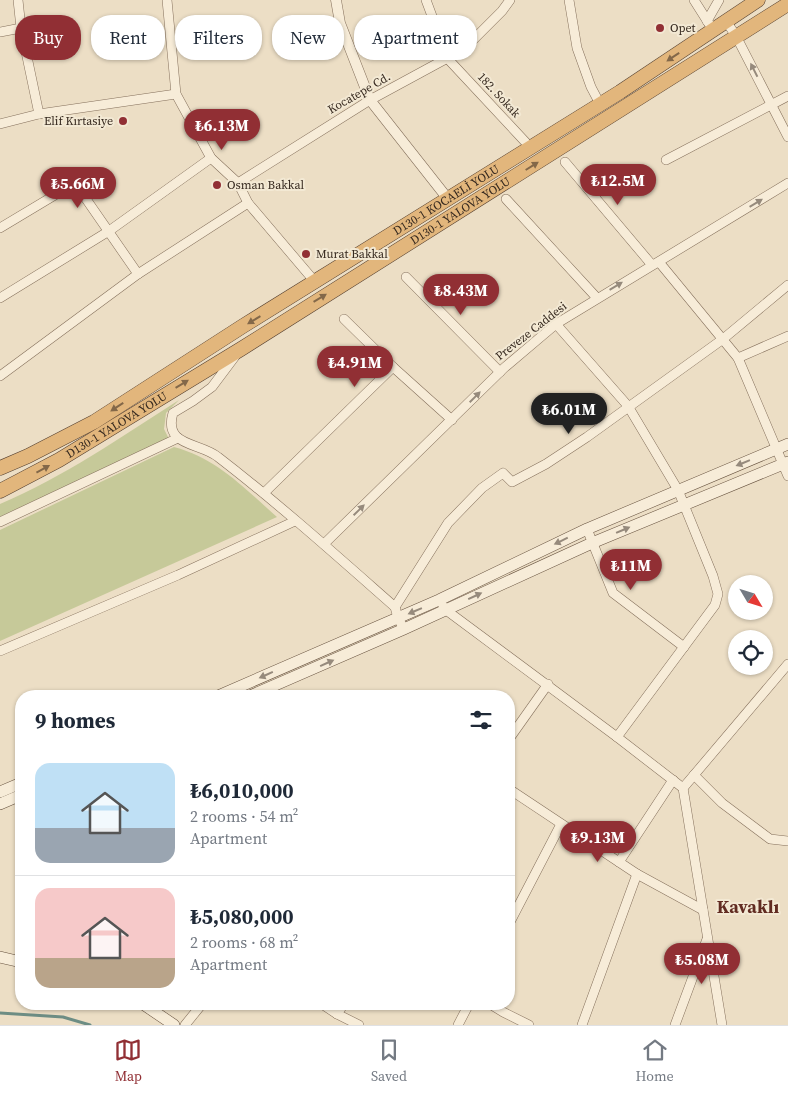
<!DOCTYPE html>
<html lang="en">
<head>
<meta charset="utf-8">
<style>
	:root { --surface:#fff; --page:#f6f6f7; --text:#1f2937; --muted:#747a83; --line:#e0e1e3; --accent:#912f34 }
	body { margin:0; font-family:"Source Serif 4",serif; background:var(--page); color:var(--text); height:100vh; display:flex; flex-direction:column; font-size:19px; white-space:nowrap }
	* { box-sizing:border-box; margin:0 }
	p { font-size:16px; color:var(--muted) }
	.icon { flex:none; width:28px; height:28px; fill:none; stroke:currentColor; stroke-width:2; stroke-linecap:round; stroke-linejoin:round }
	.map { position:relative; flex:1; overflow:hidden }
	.panel { position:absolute; left:15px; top:690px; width:500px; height:320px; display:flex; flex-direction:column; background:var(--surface); border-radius:20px; box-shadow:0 1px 4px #0004 }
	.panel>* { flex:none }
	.banner { position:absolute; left:15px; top:15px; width:500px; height:45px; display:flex; gap:10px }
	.needle { width:32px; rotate:128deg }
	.buttons { position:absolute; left:728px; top:575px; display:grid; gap:10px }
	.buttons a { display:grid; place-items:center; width:45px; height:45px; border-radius:50%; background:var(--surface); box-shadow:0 1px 4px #0004; font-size:25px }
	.price { position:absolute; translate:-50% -42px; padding:0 11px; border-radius:18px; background:var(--accent); color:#fff; font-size:16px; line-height:32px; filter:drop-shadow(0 1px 2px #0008) }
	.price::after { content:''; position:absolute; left:50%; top:30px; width:15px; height:11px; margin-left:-8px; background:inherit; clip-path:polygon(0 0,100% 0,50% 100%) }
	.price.on { background:#222; color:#fff }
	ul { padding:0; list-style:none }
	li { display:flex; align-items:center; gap:15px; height:125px; padding:0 20px }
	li+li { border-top:1px solid var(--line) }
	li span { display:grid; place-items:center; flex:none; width:140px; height:100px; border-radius:15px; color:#555 }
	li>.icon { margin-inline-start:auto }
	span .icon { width:60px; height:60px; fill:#fffc; stroke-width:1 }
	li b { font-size:21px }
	h2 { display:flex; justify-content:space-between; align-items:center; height:60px; padding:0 20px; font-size:21px }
	.chip { padding:0 18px; border-radius:20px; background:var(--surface); box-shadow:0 1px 4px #0004; font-size:18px; line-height:45px }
	.chip.on { background:var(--accent); color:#fff }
	.tabs { display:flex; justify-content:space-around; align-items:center; height:70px; border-top:1px solid var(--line); background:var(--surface); font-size:14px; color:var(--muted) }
	.tabs a { display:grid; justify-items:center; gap:2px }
	.tabs .on { color:var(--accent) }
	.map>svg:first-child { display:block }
	.green { fill:#c6c999 }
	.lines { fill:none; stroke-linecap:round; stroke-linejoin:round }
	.stream { stroke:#6d8d84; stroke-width:3 }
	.minor-casing { stroke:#85705c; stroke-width:10 }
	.tertiary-casing { stroke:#85705c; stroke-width:11 }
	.secondary-casing { stroke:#67523f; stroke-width:12 }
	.trunk-casing { stroke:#543f30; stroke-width:15 }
	.minor { stroke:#f7ecd8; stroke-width:9 }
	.tertiary { stroke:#f7ecd8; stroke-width:10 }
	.secondary { stroke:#f7ecd8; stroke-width:11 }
	.trunk { stroke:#e2b67c; stroke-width:14 }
	.oneway { fill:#836849 }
	.oneway2 { fill:#968a7c }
	.poi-dot { fill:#912f34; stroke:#f3e9d4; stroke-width:2 }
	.labels { text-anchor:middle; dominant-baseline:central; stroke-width:4; stroke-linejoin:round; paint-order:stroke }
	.poi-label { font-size:12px; fill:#36291f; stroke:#f3e9d4; text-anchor:start }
	.street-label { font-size:12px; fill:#36291f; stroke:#f3e9d4 }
	.district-label { font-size:18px; font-weight:bold; fill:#612b21; stroke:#f3e9d4 }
</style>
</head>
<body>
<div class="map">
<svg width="788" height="1025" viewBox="0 0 788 1025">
	<rect width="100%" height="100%" fill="#ecdec5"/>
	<!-- green -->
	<g class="green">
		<path d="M179,400L166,413L164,429L169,439L0,517V504C64,477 121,437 179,400Z"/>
		<path d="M174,447C218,459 244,488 277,517L0,641V530Z"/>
	</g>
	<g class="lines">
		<!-- stream -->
		<path class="stream" d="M0,1013L63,1017L90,1025"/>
		<defs>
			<g id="minor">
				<path d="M18,0L21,28L39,114"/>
				<path d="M167,0L176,94L211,158L238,183L248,203L316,283"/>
				<path d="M426,0L448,59L531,148"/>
				<path d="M569,0L577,48L591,87L600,104"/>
				<path d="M694,0L713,30"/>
				<path d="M707,21L719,0"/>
				<path d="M726,21L736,36L788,137"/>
				<path d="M0,32L21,28"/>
				<path d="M0,124L39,114L176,94"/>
				<path d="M666,160L788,96"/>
				<path d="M565,162L652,265"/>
				<path d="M238,183L370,100L464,49L502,11L510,0"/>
				<path d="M506,199L597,298"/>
				<path d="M0,228L75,183L138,274"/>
				<path d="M659,262L738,358L788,476"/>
				<path d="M406,277L500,372"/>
				<path d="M0,298L109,231L211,158"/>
				<path d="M344,319L393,367"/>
				<path d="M556,324L628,406L678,490L713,576L718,594L715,605L617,737"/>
				<path d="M236,355L212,387L193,401L173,413C163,447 200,442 218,457C279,504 337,556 395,607L398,618L404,629"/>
				<path d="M738,358L788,336"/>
				<path d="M0,376L138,274L248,203"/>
				<path d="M264,493L393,367L452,420"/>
				<path d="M0,522L178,438"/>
				<path d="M587,529L613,593L684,647"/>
				<path d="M324,544L504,368L556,324L788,183"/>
				<path d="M443,606L446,610L617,737L683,788L722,1025"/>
				<path d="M395,607L448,523L482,488L503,473L512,482L546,464L587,437L723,339L788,285"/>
				<path d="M0,651L178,575L295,521"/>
				<path d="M509,739L548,684"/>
				<path d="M694,775L722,803L770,839L788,841"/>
				<path d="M683,788L788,664"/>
				<path d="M509,789L637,874L703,910"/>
				<path d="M619,862L673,780"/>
				<path d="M509,924L561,824"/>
				<path d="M322,1004L337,1014L359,1025"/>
				<path d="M490,1004L503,1012L529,1025"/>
				<path d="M337,1014L344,1004"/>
				<path d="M185,1025L202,1004"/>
				<path d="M458,1025L469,1004"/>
				<path d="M582,1025L637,874"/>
				<path d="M675,1025L707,939"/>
			</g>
			<path id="tertiary" d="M336,0L340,23L370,100L448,199"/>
			<g id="secondary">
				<path d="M218,696L439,600L587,529L788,444"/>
				<path d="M250,696L404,629L592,543L788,462"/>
				<path d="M0,792L21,783"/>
				<path d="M0,804L21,795"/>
				<path d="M0,957L21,962"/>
				<path d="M143,1004L174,1025"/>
			</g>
			<g id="trunk">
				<path id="s1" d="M0,468L28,456L94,422L243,326L620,92L758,0"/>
				<path id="s2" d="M0,491L59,460L241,349L788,4"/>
			</g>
		</defs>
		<!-- minor casing -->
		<use href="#minor" class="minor-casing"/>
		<!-- tertiary casing -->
		<use href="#tertiary" class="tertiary-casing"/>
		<!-- secondary casing -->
		<use href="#secondary" class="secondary-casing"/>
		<!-- trunk casing -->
		<use href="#trunk" class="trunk-casing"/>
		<!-- minor -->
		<use href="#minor" class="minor"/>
		<!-- tertiary -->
		<use href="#tertiary" class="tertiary"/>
		<!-- secondary -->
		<use href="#secondary" class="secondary"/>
		<!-- trunk -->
		<use href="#trunk" class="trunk"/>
	</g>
	<!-- one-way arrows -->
	<defs><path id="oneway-solid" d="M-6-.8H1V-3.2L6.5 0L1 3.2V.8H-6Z" transform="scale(1.25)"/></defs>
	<g class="oneway">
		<use href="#oneway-solid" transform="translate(673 57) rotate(146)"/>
		<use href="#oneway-solid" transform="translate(532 166) rotate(-32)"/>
		<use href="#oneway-solid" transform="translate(320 298) rotate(-31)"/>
		<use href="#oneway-solid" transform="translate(254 320) rotate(149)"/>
		<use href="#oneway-solid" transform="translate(182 384) rotate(-31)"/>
		<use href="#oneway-solid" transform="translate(117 407) rotate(147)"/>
		<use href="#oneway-solid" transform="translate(43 469) rotate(-29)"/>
	</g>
	<g class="oneway2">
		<use href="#oneway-solid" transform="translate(754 70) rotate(-117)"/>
		<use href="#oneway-solid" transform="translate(756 203) rotate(-31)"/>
		<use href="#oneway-solid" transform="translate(616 286) rotate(-31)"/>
		<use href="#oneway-solid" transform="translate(475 397) rotate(-45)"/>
		<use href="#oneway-solid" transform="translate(743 463) rotate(158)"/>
		<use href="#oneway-solid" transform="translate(359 510) rotate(-44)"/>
		<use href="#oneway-solid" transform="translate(623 530) rotate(-23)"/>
		<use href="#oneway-solid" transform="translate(561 541) rotate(154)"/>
		<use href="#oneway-solid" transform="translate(475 596) rotate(-25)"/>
		<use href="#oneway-solid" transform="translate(415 611) rotate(157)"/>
		<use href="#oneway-solid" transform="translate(327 663) rotate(-24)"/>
		<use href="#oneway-solid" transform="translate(266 675) rotate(156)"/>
	</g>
	<!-- markers -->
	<g class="poi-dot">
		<circle cx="660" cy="28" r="5"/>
		<circle cx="123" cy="121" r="5"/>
		<circle cx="217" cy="185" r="5"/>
		<circle cx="306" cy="254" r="5"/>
	</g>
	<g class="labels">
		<!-- poi labels -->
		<g class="poi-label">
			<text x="670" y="28">Opet</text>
			<text x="113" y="121" text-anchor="end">Elif Kırtasiye</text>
			<text x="227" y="185">Osman Bakkal</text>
			<text x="316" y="254">Murat Bakkal</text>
		</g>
		<!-- street labels -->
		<g class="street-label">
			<text transform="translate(359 93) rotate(-30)">Kocatepe Cd.</text>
			<text transform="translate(499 95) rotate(47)">182. Sokak</text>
			<text stroke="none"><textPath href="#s1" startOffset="521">D130-1 KOCAELİ YOLU</textPath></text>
			<text stroke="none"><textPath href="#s2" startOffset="539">D130-1 YALOVA YOLU</textPath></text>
			<text transform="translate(531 331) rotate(-38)">Preveze Caddesi</text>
			<text stroke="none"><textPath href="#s2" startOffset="134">D130-1 YALOVA YOLU</textPath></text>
		</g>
		<!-- district labels -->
		<g class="district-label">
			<text x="748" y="906">Kavaklı</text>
		</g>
	</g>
</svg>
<div class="buttons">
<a><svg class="needle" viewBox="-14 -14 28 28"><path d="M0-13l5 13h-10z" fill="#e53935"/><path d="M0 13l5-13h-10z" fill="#747a83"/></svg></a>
<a><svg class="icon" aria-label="locate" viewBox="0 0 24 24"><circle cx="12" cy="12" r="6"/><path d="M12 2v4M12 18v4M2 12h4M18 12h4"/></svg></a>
</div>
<b class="price" style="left:222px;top:151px">₺6.13M</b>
<b class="price" style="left:618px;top:206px">₺12.5M</b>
<b class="price" style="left:78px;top:209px">₺5.66M</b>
<b class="price" style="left:461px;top:316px">₺8.43M</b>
<b class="price" style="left:355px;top:388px">₺4.91M</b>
<b class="price on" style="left:569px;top:435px">₺6.01M</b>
<b class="price" style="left:631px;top:591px">₺11M</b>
<b class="price" style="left:598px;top:863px">₺9.13M</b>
<b class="price" style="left:702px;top:985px">₺5.08M</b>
<div class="banner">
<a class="chip on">Buy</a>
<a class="chip">Rent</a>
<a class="chip">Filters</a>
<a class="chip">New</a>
<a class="chip">Apartment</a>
</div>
<section class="panel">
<h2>9 homes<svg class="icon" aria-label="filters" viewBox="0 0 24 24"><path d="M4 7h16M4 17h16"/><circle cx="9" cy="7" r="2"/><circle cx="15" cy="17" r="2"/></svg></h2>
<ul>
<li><span style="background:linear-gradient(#bfe0f5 65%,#9aa5b1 0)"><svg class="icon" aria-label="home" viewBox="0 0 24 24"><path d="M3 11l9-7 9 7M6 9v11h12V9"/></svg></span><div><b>₺6,010,000</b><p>2 rooms · 54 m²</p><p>Apartment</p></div></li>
<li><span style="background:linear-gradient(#f6c9c9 70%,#b9a48a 0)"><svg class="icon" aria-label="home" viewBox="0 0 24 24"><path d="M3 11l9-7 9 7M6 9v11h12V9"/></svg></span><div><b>₺5,080,000</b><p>2 rooms · 68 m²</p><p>Apartment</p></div></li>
</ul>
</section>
</div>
<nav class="tabs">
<a class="on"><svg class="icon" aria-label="map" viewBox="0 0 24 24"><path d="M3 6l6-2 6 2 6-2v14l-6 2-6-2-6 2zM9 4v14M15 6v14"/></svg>Map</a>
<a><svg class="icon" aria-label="saved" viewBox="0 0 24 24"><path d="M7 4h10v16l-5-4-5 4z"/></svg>Saved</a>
<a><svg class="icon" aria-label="home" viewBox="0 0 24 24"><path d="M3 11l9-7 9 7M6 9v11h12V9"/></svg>Home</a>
</nav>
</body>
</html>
